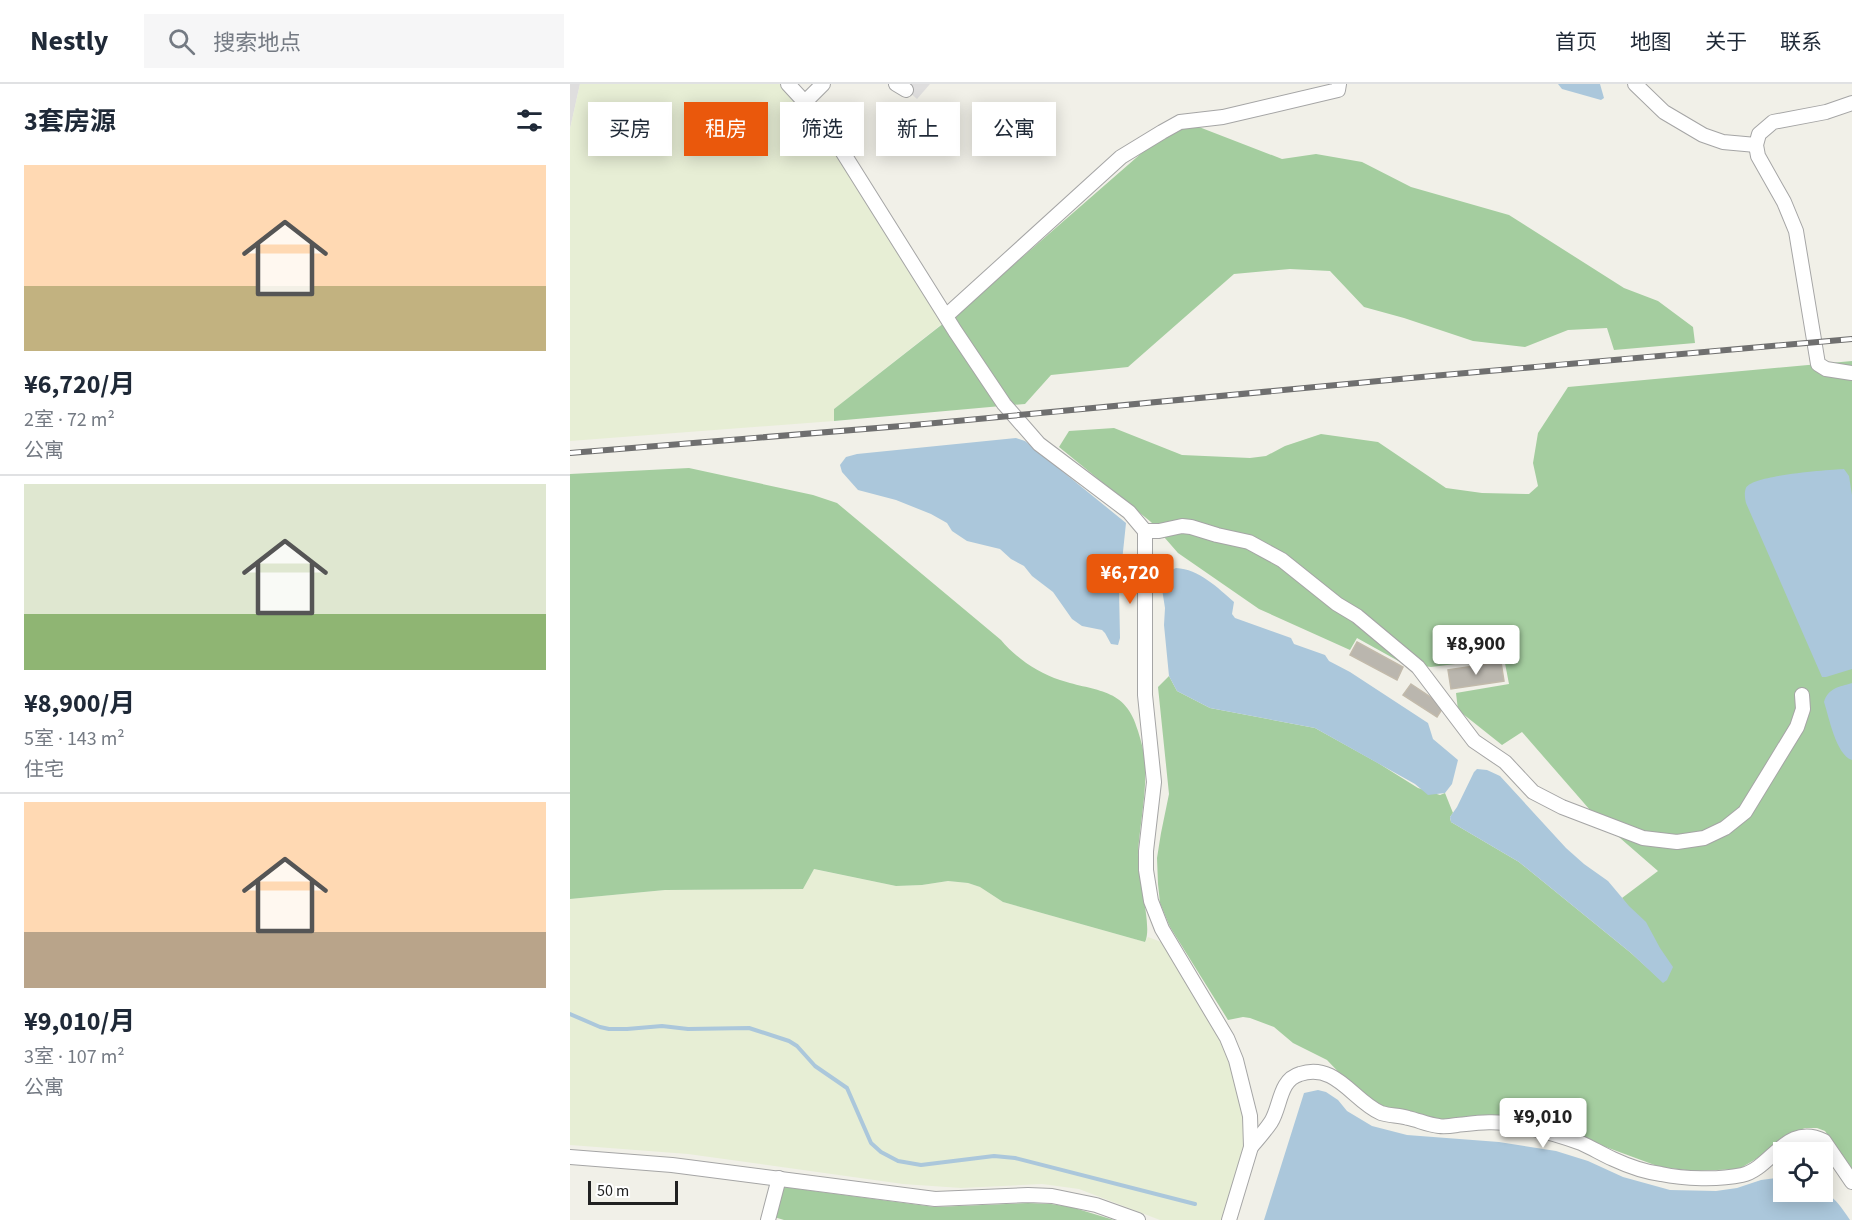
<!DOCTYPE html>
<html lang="zh">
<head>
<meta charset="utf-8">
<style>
	:root { --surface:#fff; --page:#f6f6f7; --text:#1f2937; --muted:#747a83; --line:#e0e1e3; --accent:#ea580c }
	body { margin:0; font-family:"Source Sans 3","Noto Sans SC",sans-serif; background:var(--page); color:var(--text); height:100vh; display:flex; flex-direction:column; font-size:22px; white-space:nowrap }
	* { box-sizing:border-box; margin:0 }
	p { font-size:20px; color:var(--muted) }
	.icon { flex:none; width:33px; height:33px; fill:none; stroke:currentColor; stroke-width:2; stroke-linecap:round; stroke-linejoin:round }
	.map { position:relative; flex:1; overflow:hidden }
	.drawer { display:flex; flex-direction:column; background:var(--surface); width:570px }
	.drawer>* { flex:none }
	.banner { position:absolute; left:18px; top:18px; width:570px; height:54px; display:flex; gap:12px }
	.fabs { position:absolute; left:1203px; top:1058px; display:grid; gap:12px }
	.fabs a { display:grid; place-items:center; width:60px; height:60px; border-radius:0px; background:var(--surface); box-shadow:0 3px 15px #0003; font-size:30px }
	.scale { position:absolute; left:18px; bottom:15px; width:90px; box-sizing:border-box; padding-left:6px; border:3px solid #212121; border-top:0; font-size:16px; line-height:21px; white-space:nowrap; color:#212121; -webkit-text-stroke:4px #fff; paint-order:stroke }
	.price { position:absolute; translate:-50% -51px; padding:0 14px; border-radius:6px; background:#fff; color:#222; font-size:20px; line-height:39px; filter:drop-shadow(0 2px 3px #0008) }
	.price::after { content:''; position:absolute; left:50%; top:36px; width:18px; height:14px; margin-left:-9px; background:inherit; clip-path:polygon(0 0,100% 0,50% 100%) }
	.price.on { background:var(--accent); color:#fff }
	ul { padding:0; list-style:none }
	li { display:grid; align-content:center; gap:12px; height:318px; padding:0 24px }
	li+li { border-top:2px solid var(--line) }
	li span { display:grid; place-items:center; height:186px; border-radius:0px; color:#555 }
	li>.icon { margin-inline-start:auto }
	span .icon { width:108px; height:108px; fill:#fffc; stroke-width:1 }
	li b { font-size:26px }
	h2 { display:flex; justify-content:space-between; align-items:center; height:72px; padding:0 24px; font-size:26px }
	.pill { padding:0 21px; border-radius:0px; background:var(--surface); box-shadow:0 3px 15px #0003; font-size:21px; line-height:54px }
	.pill.on { background:var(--accent); color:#fff }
	header { display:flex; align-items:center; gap:36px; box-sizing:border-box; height:84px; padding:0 30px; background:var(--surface); border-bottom:2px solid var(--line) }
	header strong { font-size:28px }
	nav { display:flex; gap:33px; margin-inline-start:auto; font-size:21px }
	.search { width:420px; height:54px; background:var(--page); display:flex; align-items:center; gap:15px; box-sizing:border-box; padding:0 21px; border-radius:0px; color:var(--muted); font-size:22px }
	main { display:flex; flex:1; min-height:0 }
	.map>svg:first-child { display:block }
	.residential { fill:#dfdede }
	.farmland { fill:#e7eed5 }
	.forest { fill:#a4cd9f }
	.water { fill:#abc7db }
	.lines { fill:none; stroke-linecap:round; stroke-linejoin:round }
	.stream { stroke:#abc7db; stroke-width:4 }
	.building { fill:#bab6ae; stroke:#c2baab; stroke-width:1.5 }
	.minor-casing { stroke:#a5a5a5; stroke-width:16 }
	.minor { stroke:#fff; stroke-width:14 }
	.rail-casing { stroke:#6f6f6f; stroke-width:6 }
	.rail { stroke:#fff; stroke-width:4; stroke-dasharray:11; stroke-linecap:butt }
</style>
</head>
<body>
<header>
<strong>Nestly</strong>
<div class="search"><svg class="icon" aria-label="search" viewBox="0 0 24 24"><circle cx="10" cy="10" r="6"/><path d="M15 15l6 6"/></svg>搜索地点</div>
<nav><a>首页</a><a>地图</a><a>关于</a><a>联系</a></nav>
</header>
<main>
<section class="drawer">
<h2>3套房源<svg class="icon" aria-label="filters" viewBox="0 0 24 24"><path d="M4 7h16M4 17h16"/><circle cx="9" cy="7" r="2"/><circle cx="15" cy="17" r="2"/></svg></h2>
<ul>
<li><span style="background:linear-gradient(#ffd9b3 65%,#c2b280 0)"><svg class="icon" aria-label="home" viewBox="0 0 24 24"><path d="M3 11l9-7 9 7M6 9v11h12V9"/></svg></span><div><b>¥6,720/月</b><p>2室 · 72 m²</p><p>公寓</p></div></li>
<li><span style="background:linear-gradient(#dfe7d0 70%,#8fb573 0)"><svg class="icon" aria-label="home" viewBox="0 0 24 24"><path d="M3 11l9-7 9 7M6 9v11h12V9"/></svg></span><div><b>¥8,900/月</b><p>5室 · 143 m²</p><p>住宅</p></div></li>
<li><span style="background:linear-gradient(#ffd9b3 70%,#b9a48a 0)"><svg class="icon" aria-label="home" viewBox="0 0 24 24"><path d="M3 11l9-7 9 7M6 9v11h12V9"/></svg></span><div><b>¥9,010/月</b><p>3室 · 107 m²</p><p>公寓</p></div></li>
</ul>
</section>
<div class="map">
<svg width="1282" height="1136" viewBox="0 0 1282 1136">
	<rect width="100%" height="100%" fill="#f1f0e8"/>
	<!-- residential -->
	<g class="residential">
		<path d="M0,0H10L0,45Z"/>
		<path d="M330,0H360L347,15Z"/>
	</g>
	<!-- farmland -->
	<g class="farmland">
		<path d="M10,0H211L231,19L308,130L373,239L264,325V337L0,357V45Z"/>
		<path d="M243,785L326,802L352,801L378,797L398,799L410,803L433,818L575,858L578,853L594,859L647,945L669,999L676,1030L674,1067L653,1136H590L509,1105L472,1100L391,1104L333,1100L118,1070L0,1061V815L95,806L233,805Z"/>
	</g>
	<!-- forest -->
	<g class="forest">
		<path d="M615,43H629L712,75L746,70L792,78L841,103L939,131L1054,204L1088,217L1123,243L1125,259L1044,266L1037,244L998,246L955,263L903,257L834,234L794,223L760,187L720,185L664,190L558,283L481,291L455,320L264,337V325L402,217L582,60Z"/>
		<path d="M1282,277V1087L1255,1047L1247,1044H1235L1211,1054L1191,1072L1169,1085L1125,1087L1090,1083L968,1038L950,1034L919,1031L875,1036L821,1027L804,1019L779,999L757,976L723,959L704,943L680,934L673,933L658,936L600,843L590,819L588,800L587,774L591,749L599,710L588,603L599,592L607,607L640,624L745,644L808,679L848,704L870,711L875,709L883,729L880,733L881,738L949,778L1061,869L1093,898L1092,868L1052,814L1088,787L1027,734L952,648L932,661L888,626L886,609L939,600L934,574L861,583L832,579L787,554L780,566L689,525L608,469L581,438L489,363L499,347L544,344L612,371L680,374L696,372L715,362L751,350L808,358L876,404L912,409L959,410L968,402L963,379L968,349L998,303Z"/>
		<path d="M119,384L243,411L267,419L431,556C446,574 468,589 490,596C526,608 556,603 568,647C571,657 574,667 575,678C577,708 570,739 568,769C567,792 583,843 575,858L433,818L410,803L398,799L378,797L352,801L326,802L244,785L233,805L95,806L0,815V390Z"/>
		<path d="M214,1103L365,1123L458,1119L481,1120L501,1123L544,1136H214L204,1133Z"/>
	</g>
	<!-- water -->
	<g class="water">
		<path d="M988,0H1030L1034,14L1031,16L992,5Z"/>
		<path d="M446,354L455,357L556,439L549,506L550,554L548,561L541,560L535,549L532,546L512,542L502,535L483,508L462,492L454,482L441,475L430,465L397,457L382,447L377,439L361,430L326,416L288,406L272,388L270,381L276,373L287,370Z"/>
		<path d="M1274,385L1279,392L1282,411V585L1256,593H1252L1176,419C1175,415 1174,408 1176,404C1181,391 1258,386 1274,385Z"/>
		<path d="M606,484C629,485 648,504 664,518L662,530L665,534L721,554L724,560L755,571L759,577L780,588L858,639L863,655L888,676L882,700L875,709L858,711L845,700L745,644L640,624L607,607L599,592L594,541L595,524L592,505L595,489Z"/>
		<path d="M1282,599V676C1266,671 1259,633 1254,618C1258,604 1269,603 1282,599Z"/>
		<path d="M907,685L917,686L930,692L996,764L1014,780L1038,797L1059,822L1076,838L1090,864L1103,883L1097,896L1093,899L1061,869L949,778L881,738L880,733L887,723L904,688Z"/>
		<path d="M748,1006L756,1008L768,1016L777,1027L802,1042L837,1051L929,1058L986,1067L1018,1077L1053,1093L1100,1106L1146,1107L1167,1104L1191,1096L1213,1093L1214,1107C1253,1107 1257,1101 1280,1136H694L734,1009Z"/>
	</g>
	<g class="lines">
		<!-- stream -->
		<path class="stream" d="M0,930L30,943L39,945H57L92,942L118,945L179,944L219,957L227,962L245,982L277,1004L301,1059L311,1068L328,1077L351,1081L424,1072L445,1074L625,1120"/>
	</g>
	<!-- building -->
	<g class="building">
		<path d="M787,558L833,583L827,596L780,571Z"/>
		<path d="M931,578L934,597L881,605L878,586Z"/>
		<path d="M841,600L874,622L867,633L833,611Z"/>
	</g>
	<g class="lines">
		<defs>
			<g id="minor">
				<path d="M218,0L242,26L272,67L385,247L434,320L469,360L559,428L575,447V611L584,698L576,767V786L581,817L592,845L657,954L666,976L680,1032L681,1063L659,1136"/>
				<path d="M326,0L336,6"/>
				<path d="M1065,0L1094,28L1133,51L1153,58L1186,61"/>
				<path d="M235,18L253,0"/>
				<path d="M1282,19L1256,28L1203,38L1189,50L1186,61L1188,72L1214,118L1226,147L1248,280L1256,285L1282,289"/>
				<path d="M376,232L551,73L592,48L610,38L653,33L768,6L769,0"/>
				<path d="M575,447H589L612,442L621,443L647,451L679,458L712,476L767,520L787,532L848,583L904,657L935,678L963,708L992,723L1073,754L1107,758L1134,754L1155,744L1175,728L1227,643L1233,625L1232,611"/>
				<path d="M681,1063C688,1055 695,1047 701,1038C711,1022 709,996 730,990C766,978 783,1017 811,1029C820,1032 829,1031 838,1034C848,1036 858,1041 869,1042C874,1043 881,1042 887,1041C906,1039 926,1036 945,1041C967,1045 990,1051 1011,1059C1022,1064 1032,1070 1043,1075C1058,1082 1075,1088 1091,1090C1114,1095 1149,1096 1172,1091C1202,1084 1216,1038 1254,1057L1282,1098"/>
				<path d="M0,1073L102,1081L365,1115L458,1111L482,1112L526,1121L568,1136"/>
				<path d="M198,1136L209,1094"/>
			</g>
		</defs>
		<!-- minor casing -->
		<use href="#minor" class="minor-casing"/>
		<!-- minor -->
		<use href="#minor" class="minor"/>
		<defs>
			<path id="rail" d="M0,369L344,341L862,292L1282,255"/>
		</defs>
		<!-- rail casing -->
		<use href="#rail" class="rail-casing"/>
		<!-- rail -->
		<use href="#rail" class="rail"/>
	</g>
</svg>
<div class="fabs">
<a><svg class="icon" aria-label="locate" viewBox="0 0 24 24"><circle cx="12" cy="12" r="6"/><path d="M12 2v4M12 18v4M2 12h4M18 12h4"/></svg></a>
</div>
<div class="scale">50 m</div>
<b class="price on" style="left:560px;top:521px">¥6,720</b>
<b class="price" style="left:906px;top:592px">¥8,900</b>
<b class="price" style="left:973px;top:1065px">¥9,010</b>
<div class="banner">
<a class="pill">买房</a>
<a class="pill on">租房</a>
<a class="pill">筛选</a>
<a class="pill">新上</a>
<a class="pill">公寓</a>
</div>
</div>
</main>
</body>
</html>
